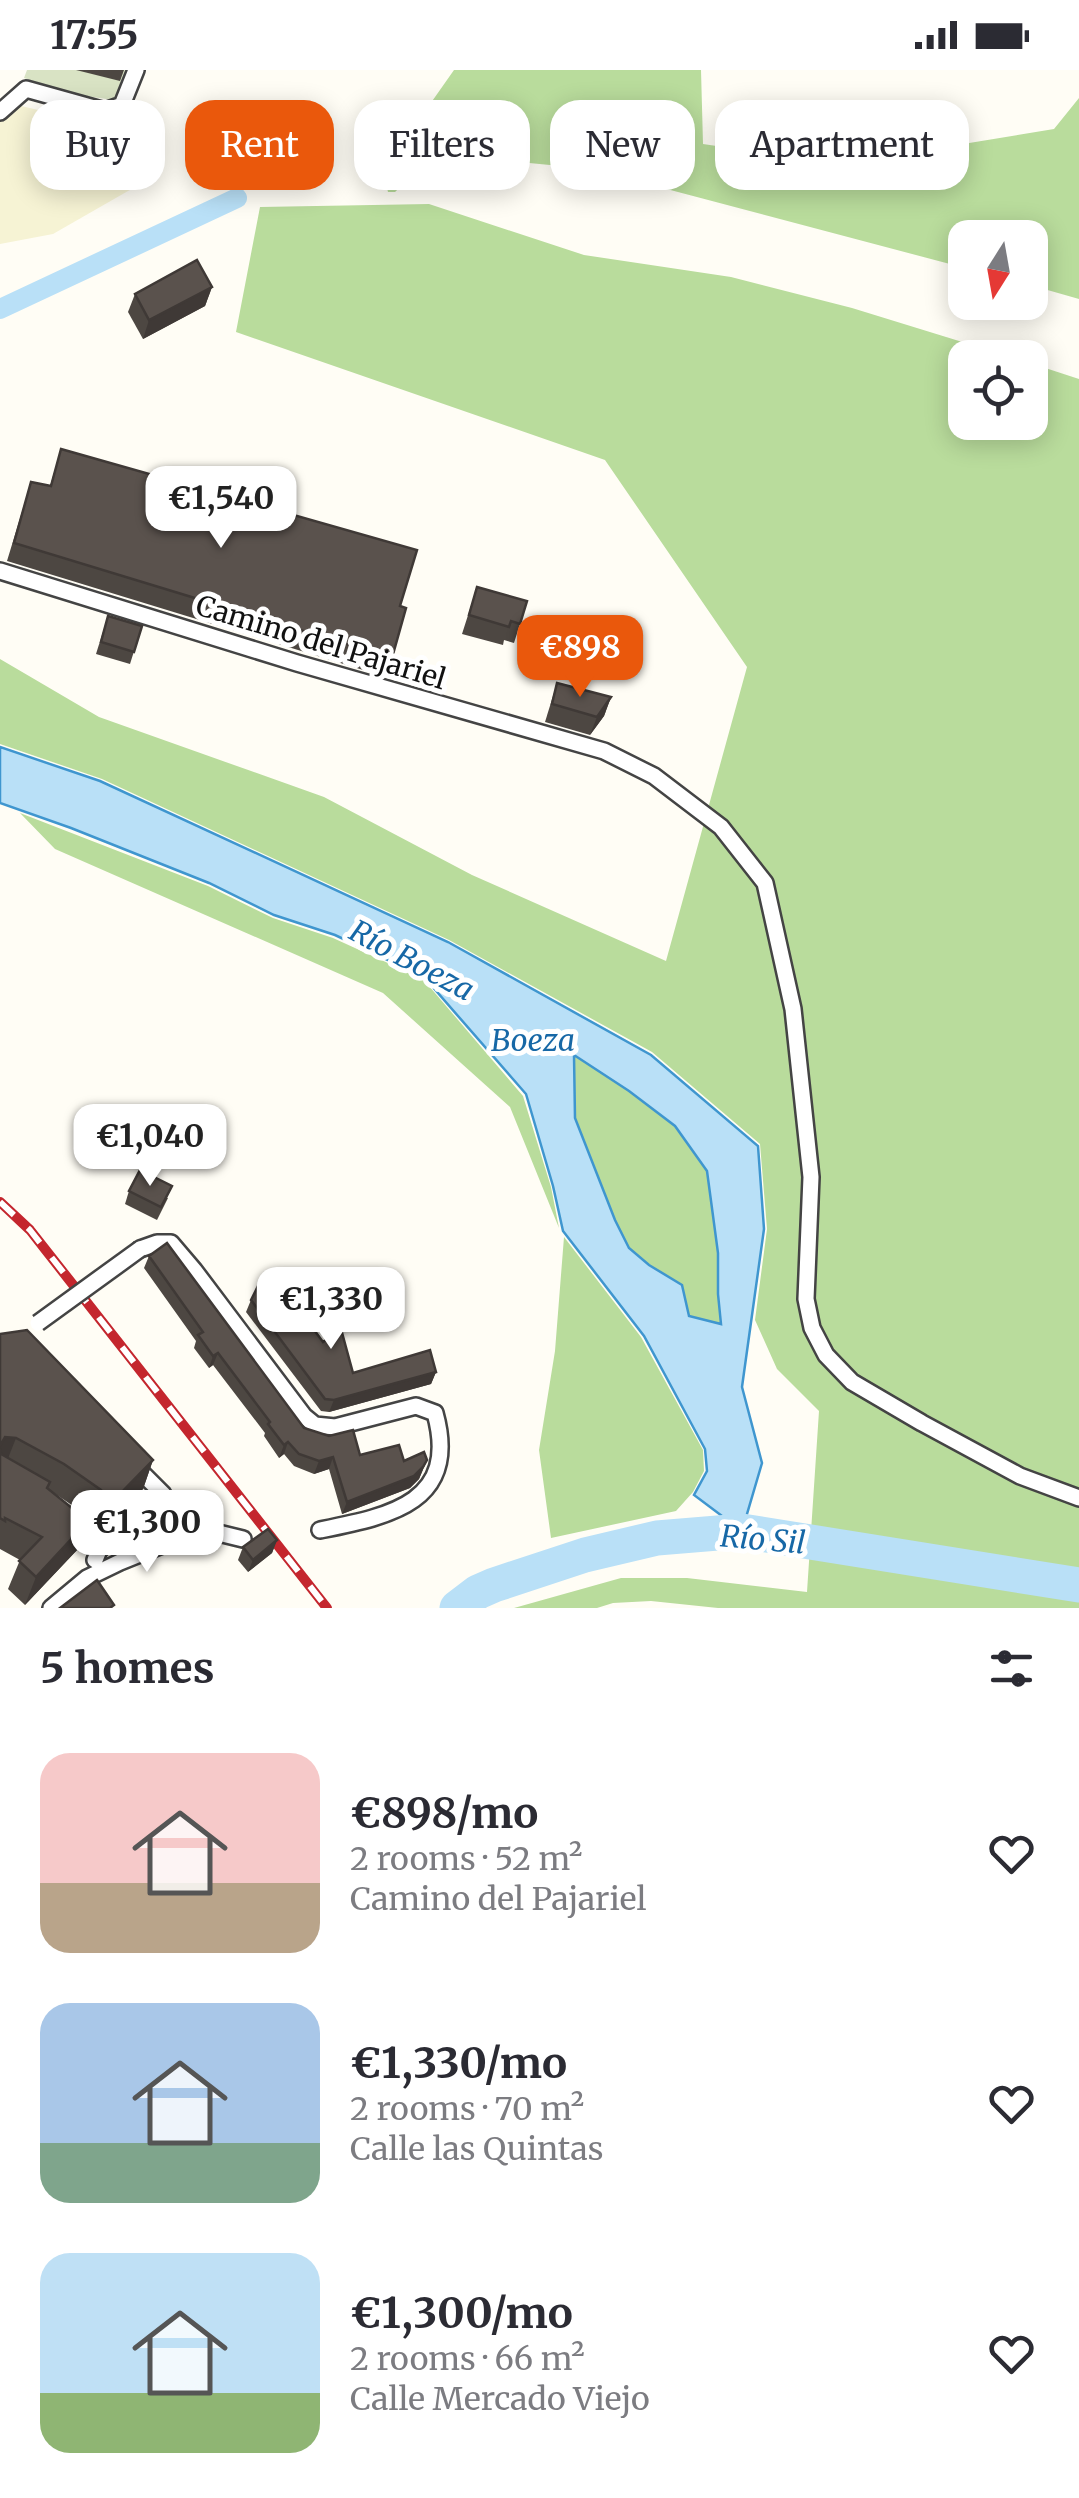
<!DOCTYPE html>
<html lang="en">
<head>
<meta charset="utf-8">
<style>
	:root { --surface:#fff; --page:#f7f7f7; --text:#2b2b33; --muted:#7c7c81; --accent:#ea580c }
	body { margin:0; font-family:Merriweather,serif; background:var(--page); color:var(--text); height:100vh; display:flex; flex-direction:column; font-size:38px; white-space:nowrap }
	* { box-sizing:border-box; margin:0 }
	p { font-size:32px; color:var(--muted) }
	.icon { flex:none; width:55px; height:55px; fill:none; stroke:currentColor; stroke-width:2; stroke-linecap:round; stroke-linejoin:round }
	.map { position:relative; height:1538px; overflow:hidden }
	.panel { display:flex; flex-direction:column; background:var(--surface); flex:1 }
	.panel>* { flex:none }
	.guide { position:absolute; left:30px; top:30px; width:1020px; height:90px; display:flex; gap:20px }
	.needle { width:65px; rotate:191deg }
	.fabs { position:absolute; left:948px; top:150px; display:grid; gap:20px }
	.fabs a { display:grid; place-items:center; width:100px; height:100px; border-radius:20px; background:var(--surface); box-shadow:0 5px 25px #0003; font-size:50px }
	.price { position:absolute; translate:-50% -85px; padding:0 22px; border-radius:20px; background:#fff; color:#222; font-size:32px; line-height:65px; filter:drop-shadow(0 2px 5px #0008) }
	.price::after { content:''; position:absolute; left:50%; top:60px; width:30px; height:22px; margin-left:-15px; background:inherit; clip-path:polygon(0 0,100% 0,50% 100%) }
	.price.on { background:var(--accent); color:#fff }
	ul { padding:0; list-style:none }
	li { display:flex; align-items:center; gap:30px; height:250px; padding:0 40px }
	li span { display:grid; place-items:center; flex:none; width:280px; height:200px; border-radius:30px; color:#555 }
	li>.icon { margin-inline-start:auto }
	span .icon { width:120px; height:120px; fill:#fffc; stroke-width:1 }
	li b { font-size:42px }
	h2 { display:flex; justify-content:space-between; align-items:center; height:120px; padding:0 40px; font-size:42px }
	.pill { padding:0 35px; border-radius:30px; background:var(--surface); box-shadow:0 5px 25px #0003; font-size:35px; line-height:90px }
	.pill.on { background:var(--accent); color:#fff }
	.status { display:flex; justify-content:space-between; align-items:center; height:70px; padding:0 50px; background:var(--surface); direction:ltr }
	.status svg { height:28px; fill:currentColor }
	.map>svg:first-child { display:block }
	.farmland { fill:#f6f3d4 }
	.forest { fill:#b9dc9c }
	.cemetery { fill:#d9e3c4 }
	.water { fill:#b9e0f7; stroke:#3f96cf; stroke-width:2.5; fill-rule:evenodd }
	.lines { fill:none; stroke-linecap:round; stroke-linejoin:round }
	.canal { stroke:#b9e0f7; stroke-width:20 }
	.river { stroke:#b9e0f7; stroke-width:35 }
	.street-casing { stroke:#444; stroke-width:20 }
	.street { stroke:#fff; stroke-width:15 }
	.rail-casing { stroke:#c4262e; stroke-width:10 }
	.rail { stroke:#fff; stroke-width:6; stroke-dasharray:19; stroke-linecap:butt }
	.street-bridge-casing { stroke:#444; stroke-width:20; stroke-linecap:butt }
	.street-bridge { stroke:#fff; stroke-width:15 }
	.wall { fill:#4d4742 }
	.shaded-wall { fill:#3f3936 }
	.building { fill:#5a524d; stroke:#3f3936; stroke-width:2.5 }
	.labels { text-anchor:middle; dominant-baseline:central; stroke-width:10; stroke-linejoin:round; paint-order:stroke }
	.street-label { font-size:28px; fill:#111; stroke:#fff }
	.water-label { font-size:30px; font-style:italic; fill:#1768a6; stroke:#fff }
</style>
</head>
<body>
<div class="status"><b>17:55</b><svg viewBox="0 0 49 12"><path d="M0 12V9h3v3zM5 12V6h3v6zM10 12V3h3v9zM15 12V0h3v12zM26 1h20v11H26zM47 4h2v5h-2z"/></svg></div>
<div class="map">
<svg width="1079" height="1538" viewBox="0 0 1079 1538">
	<rect width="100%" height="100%" fill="#fffdf5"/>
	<!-- farmland -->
	<path class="farmland" d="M0,31L106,56L154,50L135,117L53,164L0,174Z"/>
	<!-- forest -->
	<g class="forest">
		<path d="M454,0H701L703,74L832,93L890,86L1054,59L1079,28V229L1030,215V168H965V198L591,99L519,92L416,102L395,122H388L383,101Z"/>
		<path d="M429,134L584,185L731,207L852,238L1011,287L965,288V352H1030V293L1079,309V1538H718L651,1531L613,1533L597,1538H514L621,1508H687L807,1522L819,1341L777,1299L755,1250L767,1159L760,1074L652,982L449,870L102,709L0,674V589L99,647L324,727L472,805L666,891L747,597L605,390L236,262L260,137Z"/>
		<path d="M20,743L208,816L273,848L333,868L423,909L523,1026L551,1117L559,1158L510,1037L383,923L55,779Z"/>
		<path d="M573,985L629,1021L675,1056L707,1101L718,1183V1224L722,1254L688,1246L649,1195L629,1178L615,1150L575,1048Z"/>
		<path d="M564,1167L641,1267L703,1380L704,1401L693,1422L676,1441L551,1468L539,1380L555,1281Z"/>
	</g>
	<!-- cemetery -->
	<path class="cemetery" d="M27,0H129L120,31L72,24L24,8Z"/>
	<!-- water -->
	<path class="water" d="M0,677L100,711L448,872L651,985L758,1076L764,1159L742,1317L762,1393L742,1461L694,1425L707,1401L705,1379L644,1266L563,1161L553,1116L526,1024L424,907L335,865L274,845L209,813L71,758L0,733ZM574,985L629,1021L675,1056L707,1101L718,1183V1224L721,1254L689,1246L682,1215L649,1195L629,1178L615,1150L575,1048Z"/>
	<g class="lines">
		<!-- canal -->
		<path class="canal" d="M0,239L237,128"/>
		<!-- river -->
		<path class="river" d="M457,1538L478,1522L494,1515L585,1485L657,1468L742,1461L1079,1515"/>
		<defs>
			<g id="street">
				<path d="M0,42L26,19L105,41L122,35L136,0"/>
				<path d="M0,501L297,593L604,681L654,706L721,757L765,813L793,939L811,1107L806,1229L812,1258L826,1285L852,1312L922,1353L1020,1406L1079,1428"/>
				<path d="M140,1179L157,1173H171L194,1200L304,1346L315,1355L335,1357L416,1336L435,1343C460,1433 390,1446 320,1460"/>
				<path d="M72,1449L84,1457L99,1480L95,1490"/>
				<path d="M99,1480L163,1424L133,1394"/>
				<path d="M51,1538L87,1508L120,1492L202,1459L243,1469"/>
			</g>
		</defs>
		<!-- street casing -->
		<use href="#street" class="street-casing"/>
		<!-- street -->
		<use href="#street" class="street"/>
		<defs>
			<path id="rail" d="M0,1132L30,1160L327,1538"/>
		</defs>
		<!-- rail casing -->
		<use href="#rail" class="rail-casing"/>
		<!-- rail -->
		<use href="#rail" class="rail"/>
		<defs>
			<path id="street-bridge" d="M38,1253L140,1179"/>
		</defs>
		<!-- street-bridge casing -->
		<use href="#street-bridge" class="street-bridge-casing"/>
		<!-- street-bridge -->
		<use href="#street-bridge" class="street-bridge"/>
	</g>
	<!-- wall -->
	<g class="wall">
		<path d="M76,0H124L120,11Z"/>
		<path d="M212,217L205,236L143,269L128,242L135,224Z"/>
		<path d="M61,379L400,536L392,588L386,607L7,491L31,412L50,416Z"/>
		<path d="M477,517L520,554L514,573L504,570L503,575L462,564Z"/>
		<path d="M108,546L142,556L130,594L96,584Z"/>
		<path d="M557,613L611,627L604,646L590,665L545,652Z"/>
		<path d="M129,1121L168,1128L157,1150L125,1134Z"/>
		<path d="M149,1186L304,1358L360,1385L404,1391L427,1390L419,1409L410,1418L342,1444L329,1399L314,1404L294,1396L284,1384L279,1388L264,1366L265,1363L213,1295L209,1298L194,1278L196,1271L144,1198Z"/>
		<path d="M251,1230L286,1234L353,1303L436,1302L431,1314L329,1342L321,1341L246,1242Z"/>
		<path d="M0,1264L153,1390L143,1419L101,1462L91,1448L51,1421L88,1451L78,1479L25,1535L8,1519L20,1490L0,1479Z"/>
		<path d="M277,1470L272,1483L248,1502L238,1490L243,1477Z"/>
	</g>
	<!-- shaded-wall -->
	<g class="shaded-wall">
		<path d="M212,217L205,236L143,269L149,250Z"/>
		<path d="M611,627L604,646L590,665L597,647Z"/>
		<path d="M218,1283L213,1295L209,1298L213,1286Z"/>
		<path d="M436,1302L431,1314L329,1342L334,1330Z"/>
		<path d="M5,1367L16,1368L5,1396H0V1376Z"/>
		<path d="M288,1372L284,1384L279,1388L284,1375Z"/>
		<path d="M333,1387L329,1399L314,1404L319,1391Z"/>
		<path d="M153,1390L143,1419L101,1462L111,1433Z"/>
		<path d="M427,1390L419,1409L410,1418L342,1444L347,1432Z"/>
		<path d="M88,1451L78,1479L25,1535L36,1507Z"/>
		<path d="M277,1470L272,1483L248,1502L253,1490Z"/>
	</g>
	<!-- building -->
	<g class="building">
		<path d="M197,190L212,217L149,250L135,224Z"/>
		<path d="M61,379L417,480L400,536L406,538L392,588L14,473L31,412L51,416Z"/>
		<path d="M477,517L527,531L520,554L511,551L509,557L469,545Z"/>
		<path d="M108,546L142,556L134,582L101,572Z"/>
		<path d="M557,613L611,627L597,647L552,634Z"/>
		<path d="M140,1100L172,1116L161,1137L129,1121Z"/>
		<path d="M167,1173L304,1358L329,1366L353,1360L360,1385L399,1375L404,1391L424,1382L427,1390L423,1397L414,1406L347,1432L333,1387L319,1391L299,1384L288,1372L284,1375L268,1354L270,1352L218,1283L213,1286L198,1265L203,1262L149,1186Z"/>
		<path d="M260,1212L272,1215L286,1234L291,1230L307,1254L309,1253L323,1272L341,1259L353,1303L430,1280L436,1302L334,1330L325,1329L251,1230Z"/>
		<path d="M27,1260L153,1390L111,1433L101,1420L64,1394L16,1368L5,1367L0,1376V1264Z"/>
		<path d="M0,1379L1,1384L50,1412L47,1418L88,1451L36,1507L19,1491L42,1467L5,1448V1451L0,1448Z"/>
		<path d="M268,1459L277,1470L253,1490L243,1477Z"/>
		<path d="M97,1510L114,1535L110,1538H60Z"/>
	</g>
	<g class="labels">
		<!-- street labels -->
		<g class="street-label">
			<text transform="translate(321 572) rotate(17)">Camino del Pajariel</text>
		</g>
		<!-- water labels -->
		<g class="water-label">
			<text transform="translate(412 890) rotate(28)">Río Boeza</text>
			<text x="533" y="970">Boeza</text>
			<text transform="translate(763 1469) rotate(5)">Río Sil</text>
		</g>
	</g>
</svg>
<div class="fabs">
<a><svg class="needle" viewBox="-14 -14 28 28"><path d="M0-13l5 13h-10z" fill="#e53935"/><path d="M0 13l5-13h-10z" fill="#7c7c81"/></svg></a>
<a><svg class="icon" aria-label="locate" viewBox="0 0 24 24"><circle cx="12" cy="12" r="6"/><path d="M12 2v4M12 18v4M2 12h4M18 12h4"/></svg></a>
</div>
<b class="price" style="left:221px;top:481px">€1,540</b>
<b class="price on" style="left:580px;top:630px">€898</b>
<b class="price" style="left:150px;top:1119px">€1,040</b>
<b class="price" style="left:331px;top:1282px">€1,330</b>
<b class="price" style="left:147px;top:1505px">€1,300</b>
<div class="guide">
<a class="pill">Buy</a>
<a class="pill on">Rent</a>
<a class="pill">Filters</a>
<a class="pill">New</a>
<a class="pill">Apartment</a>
</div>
</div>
<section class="panel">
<h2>5 homes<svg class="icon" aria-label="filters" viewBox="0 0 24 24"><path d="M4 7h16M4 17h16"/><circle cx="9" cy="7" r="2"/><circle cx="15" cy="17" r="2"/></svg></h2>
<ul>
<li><span style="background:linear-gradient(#f6c9c9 65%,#b9a48a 0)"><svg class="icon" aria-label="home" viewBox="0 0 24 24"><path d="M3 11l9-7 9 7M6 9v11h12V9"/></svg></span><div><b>€898/mo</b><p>2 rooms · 52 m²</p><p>Camino del Pajariel</p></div><svg class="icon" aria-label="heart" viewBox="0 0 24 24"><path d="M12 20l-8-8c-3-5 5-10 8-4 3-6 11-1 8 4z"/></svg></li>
<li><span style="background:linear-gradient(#a9c7e8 70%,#7fa58c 0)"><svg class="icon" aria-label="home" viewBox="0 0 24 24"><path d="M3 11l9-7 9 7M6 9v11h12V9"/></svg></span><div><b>€1,330/mo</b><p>2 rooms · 70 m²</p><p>Calle las Quintas</p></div><svg class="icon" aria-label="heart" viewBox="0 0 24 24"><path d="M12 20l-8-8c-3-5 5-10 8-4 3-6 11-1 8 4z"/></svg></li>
<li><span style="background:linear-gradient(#bfe0f5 70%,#8fb573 0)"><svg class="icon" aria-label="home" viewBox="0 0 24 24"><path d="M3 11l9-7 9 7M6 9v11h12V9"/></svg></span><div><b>€1,300/mo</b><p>2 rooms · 66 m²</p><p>Calle Mercado Viejo</p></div><svg class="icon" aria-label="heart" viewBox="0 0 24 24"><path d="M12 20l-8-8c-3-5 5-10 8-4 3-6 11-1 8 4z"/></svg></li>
</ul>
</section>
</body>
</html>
